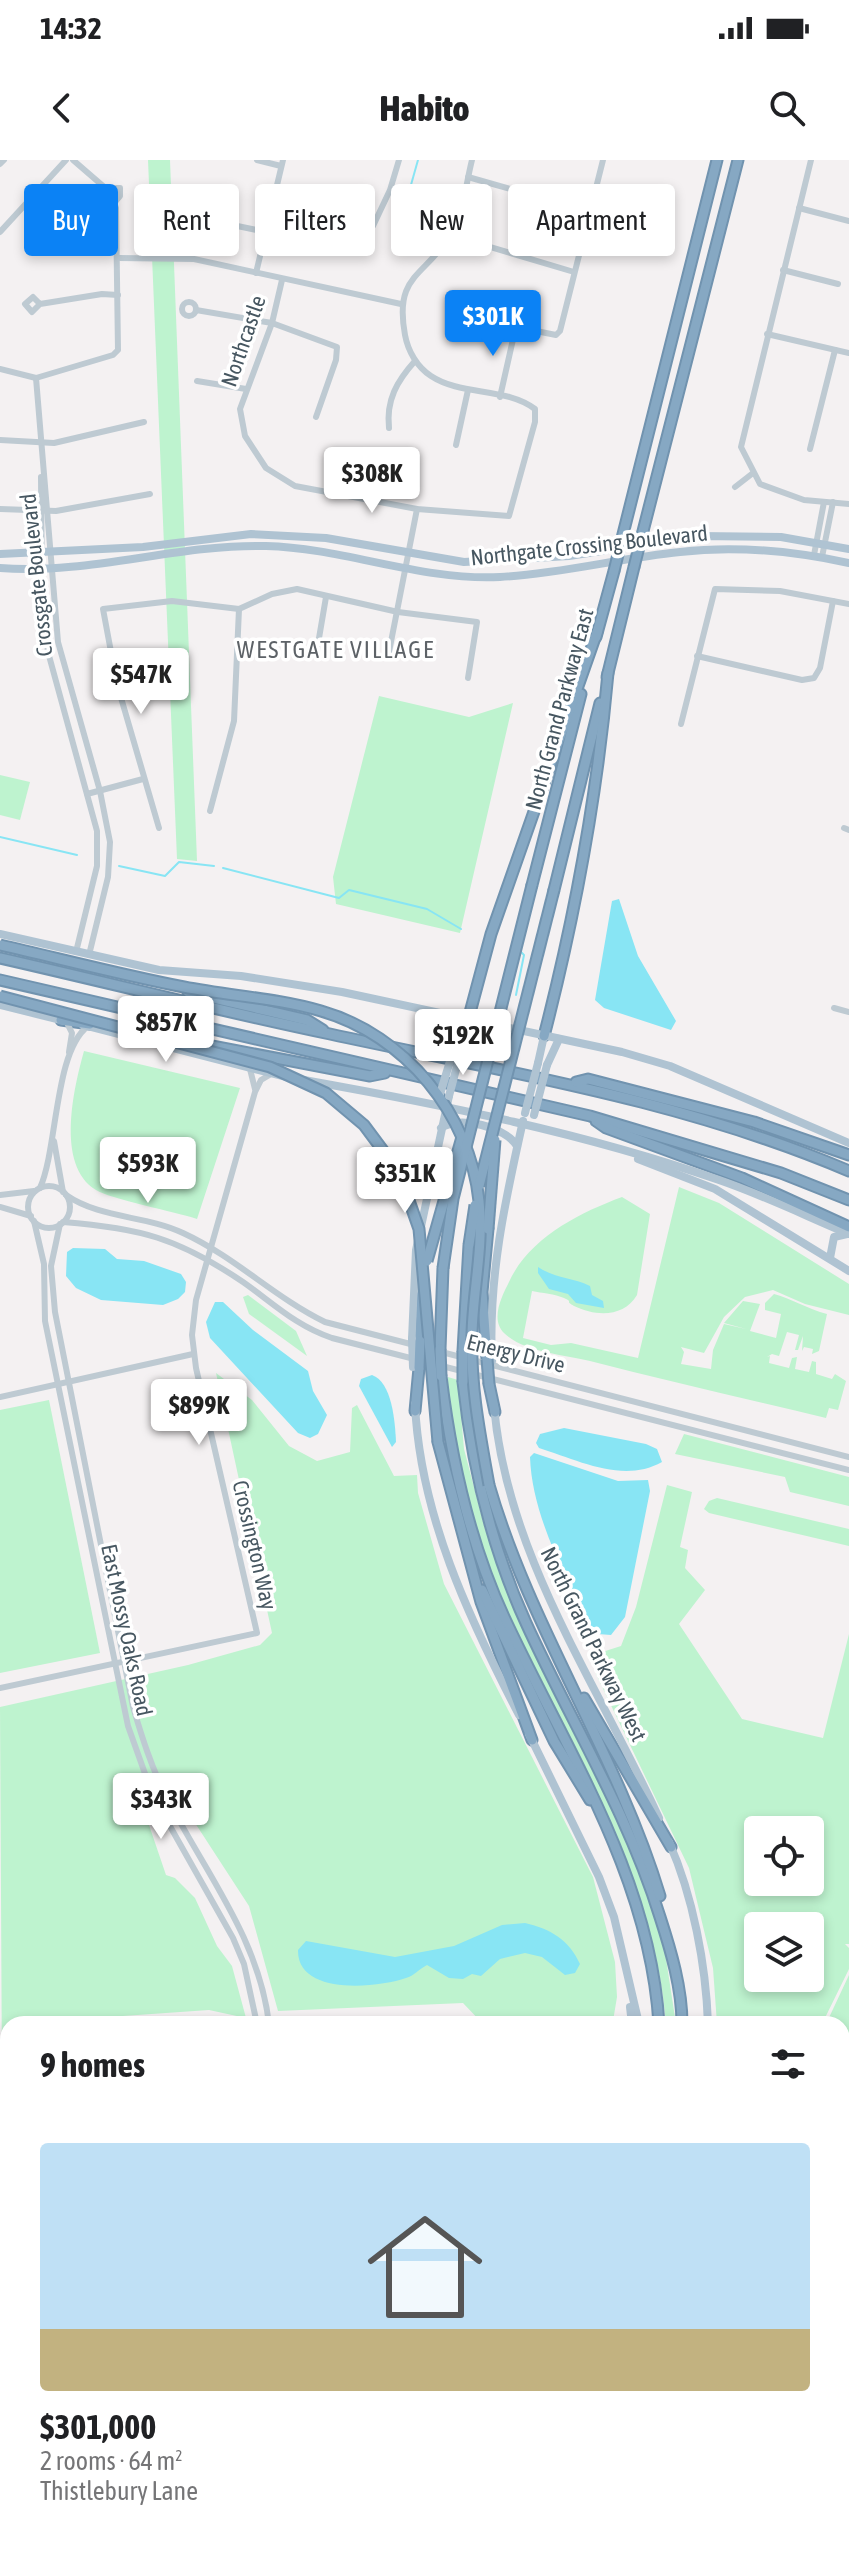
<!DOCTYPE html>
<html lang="en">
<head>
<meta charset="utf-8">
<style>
	:root { --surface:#fff; --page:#f2f2f2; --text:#202124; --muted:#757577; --accent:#0b82f5 }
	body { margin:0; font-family:"Asap Condensed",sans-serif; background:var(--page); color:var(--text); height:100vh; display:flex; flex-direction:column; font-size:30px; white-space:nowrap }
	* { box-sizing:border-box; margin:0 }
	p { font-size:26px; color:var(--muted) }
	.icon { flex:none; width:44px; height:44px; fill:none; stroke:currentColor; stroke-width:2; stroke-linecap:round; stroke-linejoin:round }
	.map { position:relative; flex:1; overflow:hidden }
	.side { position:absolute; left:0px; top:1856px; width:850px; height:536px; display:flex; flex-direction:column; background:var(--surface); border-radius:24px 24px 0 0; box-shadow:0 4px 12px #0003 }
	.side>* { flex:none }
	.banner { position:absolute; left:24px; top:24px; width:802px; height:72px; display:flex; gap:16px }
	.tools { position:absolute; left:744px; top:1656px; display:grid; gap:16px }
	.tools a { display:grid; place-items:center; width:80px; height:80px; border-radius:8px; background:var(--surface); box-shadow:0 4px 12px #0003; font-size:40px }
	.price { position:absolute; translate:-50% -68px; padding:0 18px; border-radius:8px; background:#fff; color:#222; font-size:26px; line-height:52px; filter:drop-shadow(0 2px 4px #0008) }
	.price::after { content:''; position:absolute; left:50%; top:48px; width:24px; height:18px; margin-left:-12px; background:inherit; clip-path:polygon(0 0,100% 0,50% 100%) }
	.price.on { background:var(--accent); color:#fff }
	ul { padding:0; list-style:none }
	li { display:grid; align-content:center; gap:16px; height:424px; padding:0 40px }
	li span { display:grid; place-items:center; height:248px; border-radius:8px; color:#555 }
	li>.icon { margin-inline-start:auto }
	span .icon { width:144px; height:144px; fill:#fffc; stroke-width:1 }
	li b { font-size:34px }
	h2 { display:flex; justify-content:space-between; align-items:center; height:96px; padding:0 40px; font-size:34px }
	.tag { padding:0 28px; border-radius:8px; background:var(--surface); box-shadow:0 4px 12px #0003; font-size:28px; line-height:72px }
	.tag.on { background:var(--accent); color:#fff }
	.status { display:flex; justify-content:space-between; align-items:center; height:56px; padding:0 40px; background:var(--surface); direction:ltr }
	.status svg { height:22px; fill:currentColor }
	header { display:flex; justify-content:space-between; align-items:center; height:104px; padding:0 40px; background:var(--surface); font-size:36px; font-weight:800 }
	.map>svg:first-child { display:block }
	.commercial { fill:#fef7eb }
	.green { fill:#bef3cf; fill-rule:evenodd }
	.water { fill:#88e5f4 }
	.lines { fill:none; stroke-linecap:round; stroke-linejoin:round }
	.stream { stroke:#88e5f4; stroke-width:2 }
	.highway-casing { stroke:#7193af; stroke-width:13 }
	.minor { stroke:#becad2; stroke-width:6 }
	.major { stroke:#afc3d2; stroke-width:8 }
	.highway { stroke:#86a8c3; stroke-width:9 }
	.rail { stroke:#b3b7bc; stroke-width:2 }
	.highway-bridge-casing { stroke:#7193af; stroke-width:13; stroke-linecap:butt }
	.major-bridge { stroke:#afc3d2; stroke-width:8 }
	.highway-bridge { stroke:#86a8c3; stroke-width:9 }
	.labels { text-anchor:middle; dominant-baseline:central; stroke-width:7; stroke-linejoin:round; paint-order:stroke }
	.street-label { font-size:22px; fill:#475761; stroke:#fff }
	.neighbourhood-label { font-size:24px; letter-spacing:2px; fill:#5d6267; stroke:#fff }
</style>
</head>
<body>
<div class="status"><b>14:32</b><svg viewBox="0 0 49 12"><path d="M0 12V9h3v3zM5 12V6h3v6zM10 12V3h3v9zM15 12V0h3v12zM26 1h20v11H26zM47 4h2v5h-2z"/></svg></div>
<header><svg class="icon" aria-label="back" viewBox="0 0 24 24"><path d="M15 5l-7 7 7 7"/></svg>Habito<svg class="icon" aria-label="search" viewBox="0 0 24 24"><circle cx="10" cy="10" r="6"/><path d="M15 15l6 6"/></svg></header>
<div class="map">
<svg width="849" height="2392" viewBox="0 0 849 2392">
	<rect width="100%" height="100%" fill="#f4f1f2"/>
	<!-- commercial -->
	<g class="commercial">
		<path d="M849,1902V2199L842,2197V1916Z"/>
		<path d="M842,2223L849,2225V2339L842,2375Z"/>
	</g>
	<!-- green -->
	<g class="green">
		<path d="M148,0H170L197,701L177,699Z"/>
		<path d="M379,536L469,557L513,543L460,773L336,744L333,717Z"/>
		<path d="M0,615L30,622L20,660L0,655Z"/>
		<path d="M84,891L240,928L197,1059C176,1052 110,1039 96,1030C55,1005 74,927 84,891Z"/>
		<path d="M679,1027L719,1043L849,1124V1155L805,1144L773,1130L745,1137L724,1157L704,1193L681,1187L684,1192L681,1204L711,1209L713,1190L724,1164L746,1169L724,1163L743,1141L760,1144L750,1171L776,1178L781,1154L765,1150V1143L774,1134C792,1139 808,1149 827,1154L819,1191L812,1194L813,1189L804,1187L802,1191L803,1176L798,1190H795L799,1175L787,1172L779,1196L772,1194L767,1197L770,1196L769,1203L789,1208L792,1198L797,1197L795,1209L809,1212L812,1201L816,1202V1214L832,1219L835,1214L846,1221L838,1250L829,1248L826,1258C747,1239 668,1221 590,1201C565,1195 523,1192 504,1173C490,1159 502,1136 509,1122C529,1078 579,1053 622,1037L650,1054L637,1135C624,1157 597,1157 574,1146C563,1140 575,1143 564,1138C555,1134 542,1133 532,1131L523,1178L551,1185L571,1183L638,1198Z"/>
		<path d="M248,1135L296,1171L307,1196L249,1154L243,1137Z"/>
		<path d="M216,1213L252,1240L289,1286L317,1301L350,1292L352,1248L357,1245L394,1316L417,1315L418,1333L444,1424L593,1717L615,1802L617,1837L613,1861L483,1864L463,1843L278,1851L249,1746L184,1646L149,1665L166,1715L175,1718L195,1738L217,1786L232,1806L246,1858L209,1850L8,1864V1923L2,1922L0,1547L188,1505L260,1485L272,1473Z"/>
		<path d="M448,1217L458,1220L464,1289L485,1369L520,1460L640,1703L663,1779L676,1864H666C650,1660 499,1505 460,1307C454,1277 447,1247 448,1217Z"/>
		<path d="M49,1240L100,1493L0,1513V1250Z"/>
		<path d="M684,1274L849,1317V1346L790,1332L785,1317L675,1294Z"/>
		<path d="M667,1325L692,1332L680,1387L688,1390L685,1408L705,1430L679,1464L742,1559L823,1578L849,1474V1784H845L849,1788V1809L822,1864H717L713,1808L689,1708L596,1514V1494L621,1486L636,1447ZM810,1670V1722H758V1670ZM758,1766H810V1818H758Z"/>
		<path d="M717,1338L849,1369V1386L709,1353L704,1349L709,1341Z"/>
		<path d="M849,1815V1875L842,1890V1864H826Z"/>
		<path d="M8,2220V2360L0,2348V2221Z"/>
		<path d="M111,2384H406L422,2392H105Z"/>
		<path d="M622,2384H786L816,2392H618Z"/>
	</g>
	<!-- water -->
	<g class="water">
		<path d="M619,739L638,796L676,861L671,870L604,848L595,840L612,741Z"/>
		<path d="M73,1088L105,1089L117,1099L144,1101L181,1114L186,1122L185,1132L178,1139L163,1145L101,1140L76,1128L66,1116L67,1092Z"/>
		<path d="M538,1107C556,1119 572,1117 590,1126L592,1135L603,1141L604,1148L576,1143L568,1134L549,1129L538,1113Z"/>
		<path d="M215,1142H223L253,1170L308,1211L313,1231L327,1255L318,1274L310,1278L298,1273L210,1178L206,1162Z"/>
		<path d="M372,1215C392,1222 395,1261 396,1282L392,1287L359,1226L361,1219Z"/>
		<path d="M564,1268L646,1284L657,1289L662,1302C623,1324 578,1300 539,1288L536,1283L540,1274Z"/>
		<path d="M534,1293L618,1321L648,1320L650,1331L625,1457L611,1475L598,1474L588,1467C565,1413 532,1356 530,1297Z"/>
		<path d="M525,1763C551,1769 569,1780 580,1804L575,1813L565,1815L542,1797L525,1793L500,1799L481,1816L472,1814L463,1819L449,1818L427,1805C419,1809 414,1816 406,1818C377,1828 297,1836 298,1790L306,1781L395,1797L454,1786L502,1765Z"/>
	</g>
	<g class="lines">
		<!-- stream -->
		<g class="stream">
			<path d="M407,39L418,0"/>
			<path d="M0,677L77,695"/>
			<path d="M119,706L165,716L179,702L214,706"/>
			<path d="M223,708L339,738L349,730L427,749L461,769"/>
			<path d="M516,835L524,795L520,791"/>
			<path d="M0,2185L8,2186"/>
			<path d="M804,2384L837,2392"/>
		</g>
		<defs>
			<g id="highway">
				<path d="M642,375L738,0"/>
				<path d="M622,378L717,0"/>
				<path d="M596,477L614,411"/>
				<path d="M607,517L634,407"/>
				<path d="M532,725L581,534"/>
				<path d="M554,730L600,543"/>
				<path d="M0,798C110,823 219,851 330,874C505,912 683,940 849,1011"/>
				<path d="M0,820L590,956L781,1013L849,1040"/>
				<path d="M188,832L307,860L323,870"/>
				<path d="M61,860L90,864"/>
				<path d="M468,860L491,774L597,472"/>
				<path d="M544,876C575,756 597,637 608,513"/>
				<path d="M191,882L370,916L385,913"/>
				<path d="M576,922L588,919L754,962L849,995"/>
				<path d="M596,961L606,968L742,1018L849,1067"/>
				<path d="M420,1181L422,1134"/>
				<path d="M440,1189L443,1108"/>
				<path d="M463,1191L469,1085"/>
				<path d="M487,1199L482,1132L488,1069"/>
				<path d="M441,1216C451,1299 469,1381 504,1457C565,1589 650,1715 659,1864"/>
				<path d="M463,1222C472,1305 491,1386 526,1463C571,1562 628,1653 660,1757C671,1791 682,1828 682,1864"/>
				<path d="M489,1224L495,1252"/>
				<path d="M415,1251L419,1208"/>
				<path d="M438,1282L481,1442L532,1580"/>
				<path d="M489,1325C530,1468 617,1593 660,1736"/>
				<path d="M482,1430L554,1581L590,1640"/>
				<path d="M584,1538L671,1687"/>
				<path d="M490,2392L494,2384"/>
				<path d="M509,2392L512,2384"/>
			</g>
		</defs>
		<!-- highway casing -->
		<use href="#highway" class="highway-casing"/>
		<!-- minor -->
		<g class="minor">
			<path d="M257,0L281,6"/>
			<path d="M811,0L741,287L760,324L804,340L849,344"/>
			<path d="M0,4L4,0"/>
			<path d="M468,17L521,32"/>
			<path d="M106,28H120V36L114,43"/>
			<path d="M25,46L53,72"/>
			<circle cx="186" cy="55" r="8"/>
			<path d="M799,48L849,61"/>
			<path d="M194,57L266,72"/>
			<path d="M373,66L390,30L399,0"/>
			<path d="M0,72L66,0"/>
			<path d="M450,75L574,112"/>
			<path d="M119,98L194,99L401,144"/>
			<path d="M783,110L838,124"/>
			<path d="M256,113L283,0"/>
			<path d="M282,120L272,163L240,249L245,276L266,308L295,326L417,349L509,356L535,262V249C506,227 461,236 431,216C417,207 408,191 405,175C394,115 423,118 450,76C463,56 466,23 472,0"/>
			<circle cx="189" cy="149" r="7"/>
			<path d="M40,144L33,137L25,144L32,152L40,144L102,134L118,135"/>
			<path d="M196,150L272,163L337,187L336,200L316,257"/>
			<path d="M481,160L556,175L560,171L603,0"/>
			<path d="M767,174L849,193"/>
			<path d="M0,209L36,218L113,195L118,190L116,48L110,32L73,0"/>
			<path d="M36,218L58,482L100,631L110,682L108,717L89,795"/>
			<path d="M197,221L246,229"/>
			<path d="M500,237L516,166"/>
			<path d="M389,268C386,240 397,221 415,201"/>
			<path d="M0,280L54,283L144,262"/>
			<path d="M456,285L468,230"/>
			<path d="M810,289L835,190"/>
			<path d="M41,317L42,439L48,492L97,671V706L76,792"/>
			<path d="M735,327L753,313"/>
			<path d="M0,349L56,351L150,334"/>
			<path d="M814,395L824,342"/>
			<path d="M822,397L833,342"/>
			<path d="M318,484L326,437"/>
			<path d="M697,496L802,520L814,518L820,508L833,441"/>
			<path d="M388,497L417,349"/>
			<path d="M117,524L156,519"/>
			<path d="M681,564L715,429L780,431L849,444"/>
			<path d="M87,634L143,619"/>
			<path d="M210,651L234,561L239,449"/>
			<path d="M159,668L117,524L103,449L172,441L239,449L272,434L297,429L398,452L477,462L468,518"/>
			<path d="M844,668L849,670"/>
			<path d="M834,848L849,852"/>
			<path d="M66,861L72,873L69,892"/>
			<path d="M250,909L255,929"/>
			<path d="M54,981L63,1032"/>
			<circle cx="49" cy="1047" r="21"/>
			<path d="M40,1028C58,987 54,892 88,866"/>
			<path d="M0,1035L34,1031"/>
			<path d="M66,1035C101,1059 145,1055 183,1073C235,1097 274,1137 325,1162L849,1297"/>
			<path d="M0,1047L31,1056"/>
			<path d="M34,1061L44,1104L45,1161L128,1566L153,1636L233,1778L244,1804L257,1864"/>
			<path d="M63,1062C140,1068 178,1078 243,1122C273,1143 296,1166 332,1178L849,1310"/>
			<path d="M60,1064L51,1106L55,1152L133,1547C142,1577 151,1606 165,1634C203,1710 259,1777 269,1864"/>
			<path d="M0,1237L193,1194"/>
			<path d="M0,1528L257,1473L196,1208L192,1175L196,1140L255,932L261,920L271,914"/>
			<path d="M0,2072L8,2069"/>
			<path d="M0,2141L8,2142"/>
			<path d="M0,2366L8,2376"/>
			<path d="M14,2384L21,2392"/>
			<path d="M81,2392L87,2384"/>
			<path d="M95,2392L101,2384"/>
		</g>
		<!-- major -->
		<g class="major">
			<path d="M0,394L143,387L251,374L326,378L464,402L569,396L699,376L781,377L849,389"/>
			<path d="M0,408C89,415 177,384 266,386C345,388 420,421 500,417C560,414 620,398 680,392C738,385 793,391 849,403"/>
			<path d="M0,774L159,810L241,816L342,832L622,892L670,906L849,983"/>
			<path d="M0,845L65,861"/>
			<path d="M452,857L458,867L455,885"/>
			<path d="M83,865L286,917"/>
			<path d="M462,887L468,860"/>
			<path d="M538,903L544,876"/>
			<path d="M547,905L559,879"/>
			<path d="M304,920C444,945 584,973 719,1020C763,1035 806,1056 849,1074"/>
			<path d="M441,968C459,955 506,967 517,986"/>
			<path d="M638,999L715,1029L849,1111"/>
			<path d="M830,1098L834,1077L847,1074"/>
			<path d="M412,1179L416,1090L449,936"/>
			<path d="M492,1201C488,1118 505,1041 523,961"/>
			<path d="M415,1244C420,1355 469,1458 519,1555"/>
			<path d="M494,1246C507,1397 598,1524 659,1658"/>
			<path d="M529,1574L599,1717L614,1757L639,1864"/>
			<path d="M669,1682C693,1736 706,1805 708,1864"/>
			<path d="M630,1847L632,1864"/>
			<path d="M0,1958L8,1959"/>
			<path d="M0,2019L8,2016"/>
			<path d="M842,2204L849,2205"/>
			<path d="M842,2220L849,2221"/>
			<path d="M451,2392L455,2384"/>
			<path d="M471,2392L475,2384"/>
			<path d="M539,2392L543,2384"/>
		</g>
		<!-- highway -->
		<use href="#highway" class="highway"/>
		<!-- rail -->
		<g class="rail">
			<path d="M842,1899L849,1885"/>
			<path d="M606,2392L610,2384"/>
		</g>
		<defs>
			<g id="highway-bridge">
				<path d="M634,407L642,375"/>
				<path d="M614,411L622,378"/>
				<path d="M0,785C61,799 122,815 184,827C229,836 277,838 321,851C405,875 470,954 479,1041C484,1085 473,1130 472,1174C470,1224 480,1275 489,1325"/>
				<path d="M0,836L270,907L326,933L364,965L399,1012L419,1069L438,1282"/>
				<path d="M479,1026L554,730"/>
				<path d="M488,1069L495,980"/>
				<path d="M469,1085L475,1045"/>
				<path d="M427,1101L462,977"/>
				<path d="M443,1108L453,1039L532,725"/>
				<path d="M440,1189L441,1216"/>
				<path d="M463,1191V1222"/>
				<path d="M487,1199L489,1224"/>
				<path d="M419,1208L420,1181"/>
			</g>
		</defs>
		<!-- highway-bridge casing -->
		<use href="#highway-bridge" class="highway-bridge-casing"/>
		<!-- major-bridge -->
		<g class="major-bridge">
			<path d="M440,934L455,885"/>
			<path d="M449,936L462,887"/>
			<path d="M525,953L538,903"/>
			<path d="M534,955L547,905"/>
			<path d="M412,1179L413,1207"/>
		</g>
		<!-- highway-bridge -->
		<use href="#highway-bridge" class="highway-bridge"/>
	</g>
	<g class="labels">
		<!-- street labels -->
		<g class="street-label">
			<text transform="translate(243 181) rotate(-71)">Northcastle</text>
			<text transform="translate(589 385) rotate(-6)">Northgate Crossing Boulevard</text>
			<text transform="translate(36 415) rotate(-96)">Crossgate Boulevard</text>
			<text transform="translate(559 549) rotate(-75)">North Grand Parkway East</text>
			<text transform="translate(516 1193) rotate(14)">Energy Drive</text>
			<text transform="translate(255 1385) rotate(77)">Crossington Way</text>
			<text transform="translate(127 1470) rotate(78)">East Mossy Oaks Road</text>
			<text transform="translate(594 1484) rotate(64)">North Grand Parkway West</text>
		</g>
		<!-- neighbourhood labels -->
		<g class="neighbourhood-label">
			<text x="336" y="489">WESTGATE VILLAGE</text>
		</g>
	</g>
</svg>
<div class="tools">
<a><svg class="icon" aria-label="locate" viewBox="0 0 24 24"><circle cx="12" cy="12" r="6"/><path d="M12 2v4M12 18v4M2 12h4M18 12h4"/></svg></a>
<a><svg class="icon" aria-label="layers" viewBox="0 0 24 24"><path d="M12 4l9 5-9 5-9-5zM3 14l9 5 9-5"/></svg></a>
</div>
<b class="price on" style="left:493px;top:198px">$301K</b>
<b class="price" style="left:372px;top:355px">$308K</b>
<b class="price" style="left:141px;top:556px">$547K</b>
<b class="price" style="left:166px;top:904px">$857K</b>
<b class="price" style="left:463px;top:917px">$192K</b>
<b class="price" style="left:148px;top:1045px">$593K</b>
<b class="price" style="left:405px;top:1055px">$351K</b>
<b class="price" style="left:199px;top:1287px">$899K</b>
<b class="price" style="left:161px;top:1681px">$343K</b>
<div class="banner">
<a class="tag on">Buy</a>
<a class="tag">Rent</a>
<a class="tag">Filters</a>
<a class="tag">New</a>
<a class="tag">Apartment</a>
</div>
<section class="side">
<h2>9 homes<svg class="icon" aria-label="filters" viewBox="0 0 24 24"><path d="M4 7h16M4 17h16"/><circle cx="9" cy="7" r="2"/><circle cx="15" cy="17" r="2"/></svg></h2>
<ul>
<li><span style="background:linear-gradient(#bfe0f5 75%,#c2b280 0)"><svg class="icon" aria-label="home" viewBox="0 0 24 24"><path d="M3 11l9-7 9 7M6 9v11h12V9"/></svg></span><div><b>$301,000</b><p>2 rooms · 64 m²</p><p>Thistlebury Lane</p></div></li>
</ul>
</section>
</div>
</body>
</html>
